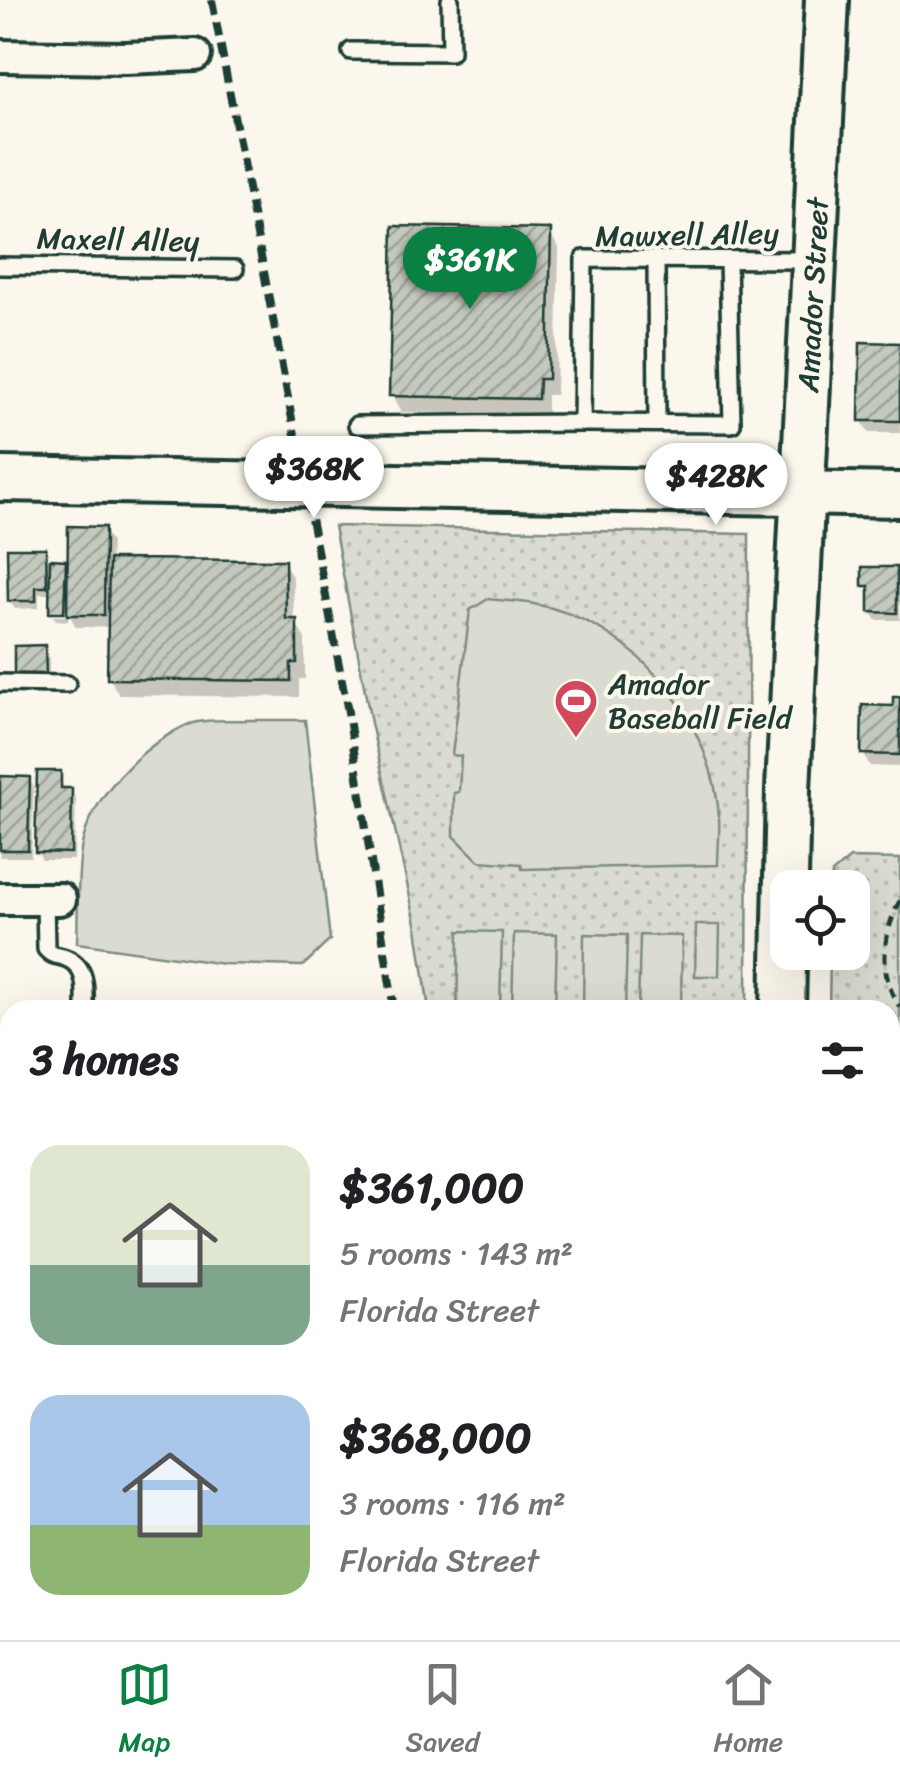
<!DOCTYPE html>
<html lang="en">
<head>
<meta charset="utf-8">
<style>
	:root { --surface:#fff; --page:#f2f2f2; --text:#202124; --muted:#757577; --line:#e0e0e0; --accent:#0b8043 }
	body { margin:0; font-family:Sriracha,sans-serif; background:var(--page); color:var(--text); height:100vh; display:flex; flex-direction:column; font-size:38px; white-space:nowrap }
	* { box-sizing:border-box; margin:0 }
	p { font-size:32px; color:var(--muted) }
	.icon { flex:none; width:55px; height:55px; fill:none; stroke:currentColor; stroke-width:2; stroke-linecap:round; stroke-linejoin:round }
	.map { position:relative; flex:1; overflow:hidden }
	.side { position:absolute; left:0px; top:1000px; width:900px; height:640px; display:flex; flex-direction:column; background:var(--surface); border-radius:30px 30px 0 0; box-shadow:0 10px 40px #0002 }
	.side>* { flex:none }
	.fabs { position:absolute; left:770px; top:870px; display:grid; gap:20px }
	.fabs a { display:grid; place-items:center; width:100px; height:100px; border-radius:20px; background:var(--surface); box-shadow:0 10px 40px #0002; font-size:50px }
	.price { position:absolute; translate:-50% -85px; padding:0 22px; border-radius:35px; background:#fff; color:#222; font-size:32px; line-height:65px; filter:drop-shadow(0 2px 5px #0008) }
	.price::after { content:''; position:absolute; left:50%; top:60px; width:30px; height:22px; margin-left:-15px; background:inherit; clip-path:polygon(0 0,100% 0,50% 100%) }
	.price.selected { background:var(--accent); color:#fff }
	ul { padding:0; list-style:none }
	li { display:flex; align-items:center; gap:30px; height:250px; padding:0 30px }
	li span { display:grid; place-items:center; flex:none; width:280px; height:200px; border-radius:30px; color:#555 }
	li>.icon { margin-inline-start:auto }
	span .icon { width:120px; height:120px; fill:#fffc; stroke-width:1 }
	li b { font-size:42px }
	h2 { display:flex; justify-content:space-between; align-items:center; height:120px; padding:0 30px; font-size:42px }
	.tabs { display:flex; justify-content:space-around; align-items:center; height:140px; border-top:2px solid var(--line); background:var(--surface); font-size:28px; color:var(--muted) }
	.tabs a { display:grid; justify-items:center; gap:5px }
	.tabs .selected { color:var(--accent) }
	.map>svg:first-child { display:block }
	.park { fill:url(#park-dots); stroke:#7d8c82; stroke-width:2.5 }
	.garden { fill:#dbdcd1; stroke:#7d8c82; stroke-width:2.5 }
	.shadow { fill:#0003 }
	.building { fill:url(#building-hatch); stroke:#1f3d34; stroke-width:2.5 }
	.lines { fill:none; stroke-linecap:round; stroke-linejoin:round }
	.lane-casing { stroke:#1f3d34; stroke-width:22 }
	.street-casing { stroke:#1f3d34; stroke-width:38 }
	.secondary-casing { stroke:#1f3d34; stroke-width:50 }
	.path { stroke:#1f3d34; stroke-width:5; stroke-dasharray:10 8; stroke-linecap:butt }
	.lane { stroke:#fbf7ec; stroke-width:15 }
	.street { stroke:#fbf7ec; stroke-width:30 }
	.secondary { stroke:#fbf7ec; stroke-width:42 }
	.rail { stroke:#1f3d34; stroke-width:8; stroke-dasharray:15 8; stroke-linecap:butt }
	.labels { text-anchor:middle; dominant-baseline:central; stroke-width:8; stroke-linejoin:round; paint-order:stroke }
	.street-label { font-size:30px; fill:#1f3d34; stroke:#fbf7ec }
	.poi-label { font-size:30px; fill:#1f3d34; stroke:#fbf7ec; text-anchor:start }
</style>
</head>
<body>
<div class="map">
<svg width="900" height="1640" viewBox="0 0 900 1640">
	<defs>
		<pattern id="park-dots" width="8" height="8" patternUnits="userSpaceOnUse" patternTransform="scale(2.5)"><rect width="8" height="8" fill="#dbdcd1"/><path d="M2 2h.1M6 6h.1" fill="none" stroke="#bcbeb4" stroke-width="1.8" stroke-linecap="round"/></pattern>
		<pattern id="building-hatch" width="6" height="6" patternUnits="userSpaceOnUse" patternTransform="scale(2.5)"><rect width="6" height="6" fill="#c4c9be"/><path d="M-1 1l2-2M0 6l6-6M5 7l2-2" fill="none" stroke="#9fa49b"/></pattern>
	</defs>
	<rect width="100%" height="100%" fill="#fbf7ec"/>
	<filter id="ink" filterUnits="userSpaceOnUse"><feTurbulence type="fractalNoise" baseFrequency=".01" numOctaves="2"/><feDisplacementMap in="SourceGraphic" scale="20" xChannelSelector="R" yChannelSelector="G"/><feConvolveMatrix kernelMatrix="1 2 1 2 8 2 1 2 1" color-interpolation-filters="sRGB"/></filter>
	<g filter="url(#ink)">
		<!-- park -->
		<g class="park">
			<path d="M334,526L749,534L747,1010H429L417,928L371,723Z"/>
			<path d="M850,858L900,859V1082H890V1010H829L830,953L852,952V888L831,887L832,873Z"/>
			<path d="M431,1630H744L743,1640H430Z"/>
		</g>
		<!-- garden -->
		<g class="garden">
			<path d="M488,599C503,601 519,601 534,604C632,621 714,721 719,818C720,833 718,849 718,865L522,869L521,864L479,861L454,836V793L459,792L461,756L452,755L470,610Z"/>
			<path d="M248,720H305L330,940L303,966L224,964L77,943C78,912 77,880 81,850C89,798 141,746 187,725C203,718 230,721 248,720Z"/>
			<path d="M696,925H720L719,976H695Z"/>
			<path d="M459,931L502,932L500,1010H457Z"/>
			<path d="M514,933L557,934L555,1010H512Z"/>
			<path d="M584,934L627,935L625,1010H583Z"/>
			<path d="M640,935L682,936L681,1010H638Z"/>
		</g>
		<!-- shadow -->
		<g class="shadow">
			<path d="M549,232L559,248L556,395H547V415L401,412L392,395Z"/>
			<path d="M900,345V433H869L861,420Z"/>
			<path d="M103,529L111,542L110,562H284L293,579L294,621L305,638V679H299V697L119,695L110,679V627H76L70,616H77V611H52V614V594H39V608L15,609L10,601L45,551L50,562H64L70,571Z"/>
			<path d="M896,570L900,577V620H876L871,611V593L864,585Z"/>
			<path d="M53,616H68V621L56,620Z"/>
			<path d="M44,648L49,656V682L21,683L17,675Z"/>
			<path d="M900,699V767L870,766L863,753Z"/>
			<path d="M60,774L64,791H71L76,799L74,860H42L38,852Z"/>
			<path d="M0,778L29,779L34,787L31,857H0Z"/>
			<path d="M0,1066L10,1067V1102H0Z"/>
			<rect x="890" y="1091" width="10" height="105"/>
			<path d="M890,1220L897,1228V1257H890Z"/>
			<rect x="890" y="1443" width="10" height="47"/>
			<path d="M890,1504L900,1505V1562H890Z"/>
			<rect x="614" y="1630" width="105" height="10"/>
		</g>
		<!-- building -->
		<g class="building">
			<path d="M393,226L551,229L548,379H539L538,399L389,396Z"/>
			<path d="M860,342L900,343V421H859Z"/>
			<path d="M68,526L105,527L104,615H67Z"/>
			<path d="M7,548H46L47,587H36V601H8Z"/>
			<path d="M50,559L66,560L64,613H49Z"/>
			<path d="M109,559L285,560L286,619H297V663H291V681L107,679Z"/>
			<path d="M862,567H897V613L869,612V586H862Z"/>
			<path d="M45,645L46,675H14V646Z"/>
			<path d="M893,697H900V755L861,754L862,705L893,706Z"/>
			<path d="M37,771H61V788H72L71,853L35,852Z"/>
			<path d="M0,776L30,777L28,850H0Z"/>
			<rect x="0" y="1064" width="10" height="31"/>
			<path d="M890,1088L900,1089V1130H890Z"/>
			<rect x="890" y="1139" width="10" height="45"/>
			<rect x="890" y="1440" width="10" height="43"/>
			<rect x="890" y="1502" width="10" height="48"/>
			<path d="M890,1592H900V1640L835,1639V1630H890Z"/>
			<rect x="612" y="1630" width="99" height="10"/>
		</g>
		<g class="lines">
			<defs>
				<g id="lane">
					<path d="M351,51L451,52L450,0"/>
					<path d="M656,260L657,423"/>
					<path d="M0,266L235,269"/>
					<path d="M582,423L732,424L728,260"/>
					<path d="M357,425L582,423L584,259L811,260"/>
					<path d="M0,683L67,684"/>
					<path d="M45,899L46,949C54,958 58,954 68,959C88,968 85,992 85,1010"/>
					<path d="M0,1533L10,1534"/>
				</g>
				<g id="street">
					<path d="M0,56L125,58L195,55"/>
					<path d="M0,899H60"/>
					<path d="M0,1322H10"/>
					<path d="M890,1327L900,1328"/>
				</g>
				<g id="secondary">
					<path d="M0,479L900,495"/>
					<path d="M783,1010L788,789L827,0"/>
					<path d="M773,1640V1630"/>
				</g>
			</defs>
			<!-- lane casing -->
			<use href="#lane" class="lane-casing"/>
			<!-- street casing -->
			<use href="#street" class="street-casing"/>
			<!-- secondary casing -->
			<use href="#secondary" class="secondary-casing"/>
			<!-- path -->
			<path class="path" d="M900,901C882,934 878,976 900,1007"/>
			<!-- lane -->
			<use href="#lane" class="lane"/>
			<!-- street -->
			<use href="#street" class="street"/>
			<!-- secondary -->
			<use href="#secondary" class="secondary"/>
			<!-- rail -->
			<g class="rail">
				<path d="M212,0L348,712L394,1010"/>
				<path d="M405,1640L406,1630"/>
			</g>
		</g>
	</g>
	<!-- icons -->
	<defs>
		<symbol id="stadium-pin" viewBox="-11 -11 22 30"><path d="M0 17L-7.5 6A9.5 9.5 0 1 1 7.5 6Z" fill="#d1495b" stroke="#fbf7ec"/><path d="M0-5a6.5 5 0 1 0 0 10a6.5 5 0 1 0 0-10ZM-3.5-1.8h7v3.6h-7Z" fill="#fff"/></symbol>
	</defs>
	<g fill-rule="evenodd">
		<use href="#stadium-pin" x="551" y="676" width="50" height="68"/>
	</g>
	<g class="labels">
		<!-- street labels -->
		<g class="street-label">
			<text transform="translate(687 235) rotate(-1)">Mawxell Alley</text>
			<text transform="translate(118 240) rotate(1)">Maxell Alley</text>
			<text transform="translate(813 295) rotate(-87)">Amador Street</text>
		</g>
		<!-- poi labels -->
		<g class="poi-label">
			<text x="608" y="684">Amador<tspan x="608" dy="34">Baseball Field</tspan></text>
		</g>
	</g>
</svg>
<div class="fabs">
<a><svg class="icon" aria-label="locate" viewBox="0 0 24 24"><circle cx="12" cy="12" r="6"/><path d="M12 2v4M12 18v4M2 12h4M18 12h4"/></svg></a>
</div>
<b class="price selected" style="left:470px;top:312px">$361K</b>
<b class="price" style="left:314px;top:521px">$368K</b>
<b class="price" style="left:716px;top:528px">$428K</b>
<section class="side">
<h2>3 homes<svg class="icon" aria-label="filters" viewBox="0 0 24 24"><path d="M4 7h16M4 17h16"/><circle cx="9" cy="7" r="2"/><circle cx="15" cy="17" r="2"/></svg></h2>
<ul>
<li><span style="background:linear-gradient(#dfe7d0 60%,#7fa58c 0)"><svg class="icon" aria-label="home" viewBox="0 0 24 24"><path d="M3 11l9-7 9 7M6 9v11h12V9"/></svg></span><div><b>$361,000</b><p>5 rooms · 143 m²</p><p>Florida Street</p></div></li>
<li><span style="background:linear-gradient(#a9c7e8 65%,#8fb573 0)"><svg class="icon" aria-label="home" viewBox="0 0 24 24"><path d="M3 11l9-7 9 7M6 9v11h12V9"/></svg></span><div><b>$368,000</b><p>3 rooms · 116 m²</p><p>Florida Street</p></div></li>
</ul>
</section>
</div>
<nav class="tabs">
<a class="selected"><svg class="icon" aria-label="map" viewBox="0 0 24 24"><path d="M3 6l6-2 6 2 6-2v14l-6 2-6-2-6 2zM9 4v14M15 6v14"/></svg>Map</a>
<a><svg class="icon" aria-label="saved" viewBox="0 0 24 24"><path d="M7 4h10v16l-5-4-5 4z"/></svg>Saved</a>
<a><svg class="icon" aria-label="home" viewBox="0 0 24 24"><path d="M3 11l9-7 9 7M6 9v11h12V9"/></svg>Home</a>
</nav>
</body>
</html>
